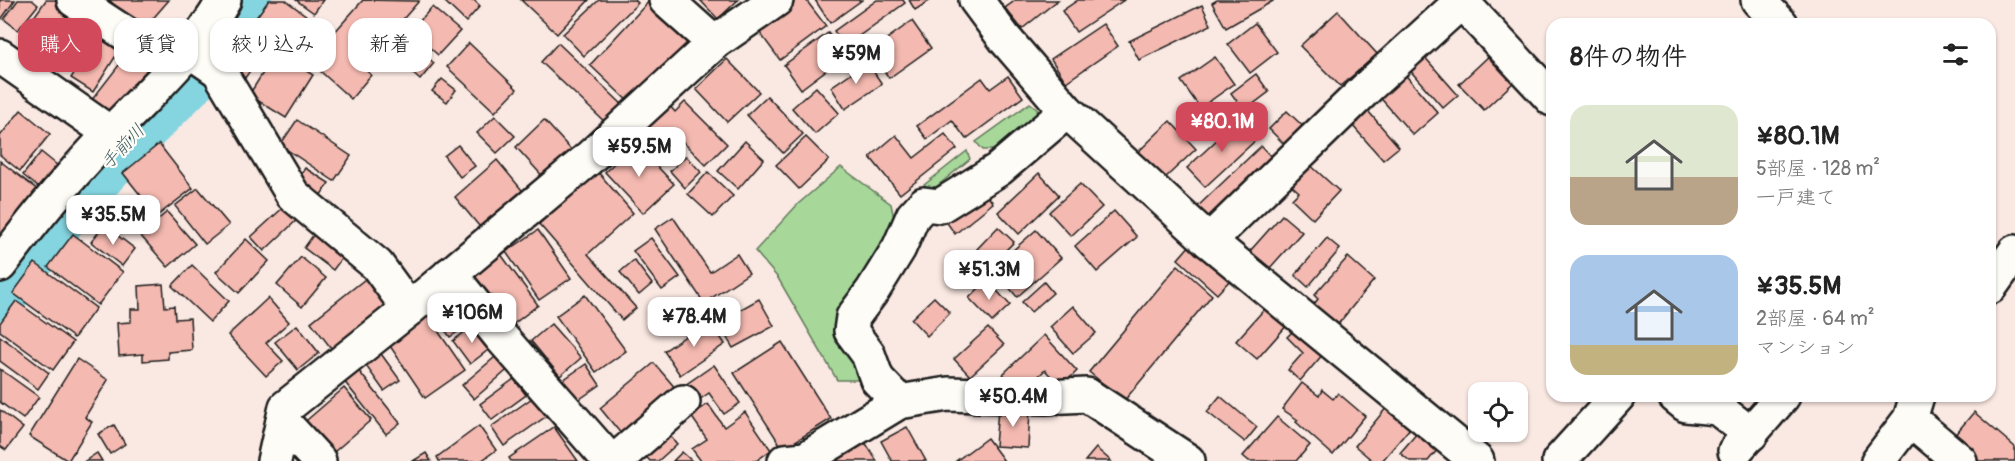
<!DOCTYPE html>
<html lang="ja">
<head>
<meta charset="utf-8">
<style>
	:root { --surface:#fff; --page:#f2f2f2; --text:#222; --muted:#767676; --accent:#d1495b }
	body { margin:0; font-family:Pangolin,"Klee One",sans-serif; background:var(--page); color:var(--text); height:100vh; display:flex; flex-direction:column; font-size:22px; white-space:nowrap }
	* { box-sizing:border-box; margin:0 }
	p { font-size:20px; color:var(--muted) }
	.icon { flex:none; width:33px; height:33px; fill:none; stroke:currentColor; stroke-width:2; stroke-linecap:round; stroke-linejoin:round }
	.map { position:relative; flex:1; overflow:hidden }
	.side { position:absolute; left:1546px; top:18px; width:450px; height:384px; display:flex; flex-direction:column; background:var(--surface); border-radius:18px; box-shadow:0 2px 4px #0004 }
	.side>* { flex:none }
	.banner { position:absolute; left:18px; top:18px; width:570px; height:54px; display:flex; gap:12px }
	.buttons { position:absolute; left:1468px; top:382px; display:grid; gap:12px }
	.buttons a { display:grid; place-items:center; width:60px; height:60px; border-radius:12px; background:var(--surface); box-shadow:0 2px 4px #0004; font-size:30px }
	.price { position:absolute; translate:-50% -51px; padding:0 14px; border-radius:12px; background:#fff; color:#222; font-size:20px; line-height:39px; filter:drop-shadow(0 2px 3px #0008) }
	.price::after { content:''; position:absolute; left:50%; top:36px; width:18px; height:14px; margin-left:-9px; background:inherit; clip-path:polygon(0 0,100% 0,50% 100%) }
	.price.active { background:var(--accent); color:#fff }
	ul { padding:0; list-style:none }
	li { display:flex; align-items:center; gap:18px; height:150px; padding:0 24px }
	li span { display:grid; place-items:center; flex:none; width:168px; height:120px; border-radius:18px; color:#555 }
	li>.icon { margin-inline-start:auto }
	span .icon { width:72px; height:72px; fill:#fffc; stroke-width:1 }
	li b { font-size:26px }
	h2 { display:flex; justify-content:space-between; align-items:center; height:72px; padding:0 24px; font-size:26px }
	.chip { padding:0 21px; border-radius:18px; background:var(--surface); box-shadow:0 2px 4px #0004; font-size:21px; line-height:54px }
	.chip.active { background:var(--accent); color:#fff }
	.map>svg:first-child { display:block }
	.green { fill:#a7d89a; stroke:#627a5b; stroke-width:1.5 }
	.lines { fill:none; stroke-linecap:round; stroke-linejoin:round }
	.river { stroke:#85d5e0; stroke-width:58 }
	.building { fill:#f4b9b0; stroke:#1c1c1c; stroke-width:1.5 }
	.minor-casing { stroke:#1c1c1c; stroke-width:38 }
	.minor { stroke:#fdfcf7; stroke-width:33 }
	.labels { text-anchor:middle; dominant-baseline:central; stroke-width:4.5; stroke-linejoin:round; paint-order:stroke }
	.water-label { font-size:18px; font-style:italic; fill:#415d61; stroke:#fdfcf7 }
</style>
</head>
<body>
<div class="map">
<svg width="2015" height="461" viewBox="0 0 2015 461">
	<rect width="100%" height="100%" fill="#fae8e2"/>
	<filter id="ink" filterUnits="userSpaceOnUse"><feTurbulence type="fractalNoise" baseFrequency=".0167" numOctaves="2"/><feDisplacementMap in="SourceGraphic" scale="12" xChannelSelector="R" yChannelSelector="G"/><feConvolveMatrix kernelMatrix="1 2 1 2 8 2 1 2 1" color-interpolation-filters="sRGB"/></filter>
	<g filter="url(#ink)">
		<!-- green -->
		<g class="green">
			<path d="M1030,103L1038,109L1034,120L1005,142L993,150H983L976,142Z"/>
			<path d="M967,151L970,159L931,191L924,185Z"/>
			<path d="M841,167L891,204L896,228L861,293L864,380H837L778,278L755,251L798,204Z"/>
		</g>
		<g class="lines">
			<!-- river -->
			<path class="river" d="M0,291L60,213L129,137L186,80L220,36L243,0"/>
		</g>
		<!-- building -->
		<g class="building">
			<path d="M0,0H15L0,21Z"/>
			<path d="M18,0H32L38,5L18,30L4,19Z"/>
			<path d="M46,0H62L84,17L57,55L24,31Z"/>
			<path d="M109,0H169L143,30Z"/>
			<path d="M269,0H285L311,19L291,46L255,19Z"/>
			<path d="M296,0H323L314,13Z"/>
			<path d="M363,0L419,1L362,66L371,75L351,99L309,61Z"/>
			<path d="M443,0H474L480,6L466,22Z"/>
			<path d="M521,0H589L557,34Z"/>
			<path d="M599,0H635L638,3L584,56L563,34Z"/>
			<path d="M650,0L696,42L635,108L590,65Z"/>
			<path d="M700,0H738L718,19Z"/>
			<path d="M795,0H806L826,26L780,60L757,29Z"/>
			<path d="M815,0H862L830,23Z"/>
			<path d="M877,0H903L905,3L845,46L834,31Z"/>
			<path d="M909,0H931L915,10Z"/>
			<path d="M1016,0H1058L1022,29L1005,8Z"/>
			<path d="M1078,0H1124L1076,32L1062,11Z"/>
			<path d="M1217,0H1272L1273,1L1226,28L1212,3Z"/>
			<path d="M1202,5L1211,25L1139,60L1129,41Z"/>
			<path d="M432,7L460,31L438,55L411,31Z"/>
			<path d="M1338,11L1378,55L1340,86L1300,46Z"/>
			<path d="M912,21L931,48L889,78L870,51Z"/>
			<path d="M239,22L269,43L245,78L215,57Z"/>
			<path d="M1255,23L1277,52L1250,73L1228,44Z"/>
			<path d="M1103,24L1118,46L1066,82L1051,59Z"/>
			<path d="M102,29L124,43L93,92L71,78Z"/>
			<path d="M828,33L845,56L801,89L784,65Z"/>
			<path d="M406,39L434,63L420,80L392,55Z"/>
			<path d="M34,43L55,58L44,72L24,57Z"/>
			<path d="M469,43L517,89L495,112L447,67Z"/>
			<path d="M558,43L625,107L608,125L541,62Z"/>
			<path d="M133,47L157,66L115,120L91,101Z"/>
			<path d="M276,52L313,75L286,118L249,95Z"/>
			<path d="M1422,54L1458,95L1443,108L1407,67Z"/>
			<path d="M1490,55L1515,81L1484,110L1459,84Z"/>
			<path d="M1215,57L1234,84L1200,108L1181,81Z"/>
			<path d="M727,59L759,92L727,122L696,89Z"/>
			<path d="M867,62L882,84L845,109L831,87Z"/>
			<path d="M1402,71L1438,113L1413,135L1377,94Z"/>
			<path d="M1256,74L1269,92L1244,111L1231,93Z"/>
			<path d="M1008,76L1023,97L966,139L952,120L927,139L917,126L982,78L990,89Z"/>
			<path d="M442,79L456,90L447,102L432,91Z"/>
			<path d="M816,87L839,113L815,134L792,108Z"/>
			<path d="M767,96L803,134L783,153L747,115Z"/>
			<path d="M685,102L727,144L706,165L682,141L660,163L636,139L670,106L675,112Z"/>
			<path d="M21,110L50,134L20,171L0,155V136Z"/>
			<path d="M1287,111L1308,131L1290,150L1269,129Z"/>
			<path d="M1368,111L1399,147L1383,160L1352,125Z"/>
			<path d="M495,116L515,136L497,153L477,133Z"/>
			<path d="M1239,119L1257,139L1205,187L1187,168Z"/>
			<path d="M297,120L351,156L334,181L280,145Z"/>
			<path d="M544,120L574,153L546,180L516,147Z"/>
			<path d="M1170,121L1196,149L1164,179L1138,152Z"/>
			<path d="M945,134L957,149L900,194L870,157L896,135L914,158Z"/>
			<path d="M806,137L829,160L799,189L776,165Z"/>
			<path d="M745,141L764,159L738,189L718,171Z"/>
			<path d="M635,143L674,184L643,213L605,172Z"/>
			<path d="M159,144L193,188L157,216L123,173Z"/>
			<path d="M458,145L475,166L460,177L444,156Z"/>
			<path d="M1261,146L1276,162L1210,225L1195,209Z"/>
			<path d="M41,152L62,169L44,192L23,175Z"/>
			<path d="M686,156L701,172L685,188L670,171Z"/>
			<path d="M497,160L526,195L484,232L455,197Z"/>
			<path d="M0,161L43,194L0,249Z"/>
			<path d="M1307,162L1339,191L1313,219L1292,199L1299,192L1288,182Z"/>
			<path d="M305,168L329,183L316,202L293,186Z"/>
			<path d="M598,172L633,213L588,254L636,308L622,320L539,224Z"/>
			<path d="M708,172L733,196L713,217L688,194Z"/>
			<path d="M1039,173L1059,195L1019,234L998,212Z"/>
			<path d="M1080,184L1102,207L1071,236L1049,212Z"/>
			<path d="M198,188L229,225L205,244L175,206Z"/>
			<path d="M982,189L993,203L955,234L945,220Z"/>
			<path d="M287,204L299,218L264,251L251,237Z"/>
			<path d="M1114,211L1137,237L1097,272L1075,246Z"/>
			<path d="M167,212L195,244L168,267L140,235Z"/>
			<path d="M1282,215L1302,232L1269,269L1250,251Z"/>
			<path d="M673,217L710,272L737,254L749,273L704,303L655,229Z"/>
			<path d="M321,224L351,246L333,270L304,248Z"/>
			<path d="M104,225L135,249L122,266L91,242Z"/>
			<path d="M998,227L1014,242L992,264L977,249Z"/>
			<path d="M538,230L571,278L539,300L506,252Z"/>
			<path d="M1036,230L1061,258L1017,297L993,268Z"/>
			<path d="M73,234L123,272L98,305L48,267Z"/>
			<path d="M651,238L680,277L662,290L633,251Z"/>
			<path d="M1327,238L1340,249L1308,287L1295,275Z"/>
			<path d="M246,239L269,261L239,293L216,272Z"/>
			<path d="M1191,244L1231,279L1217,294L1178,259Z"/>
			<path d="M500,253L538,305L507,329L468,277Z"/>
			<path d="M301,257L326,278L302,307L277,285Z"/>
			<path d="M1348,257L1374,280L1335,328L1311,308L1318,299L1314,295Z"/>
			<path d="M634,260L652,284L639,295L620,272Z"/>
			<path d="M35,263L96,308L74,338L13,293Z"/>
			<path d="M192,265L229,301L210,322L172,286Z"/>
			<path d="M1178,265L1212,295L1124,401L1089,372Z"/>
			<path d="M374,272L397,302L334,352L311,322Z"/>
			<path d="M987,280L1010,305L992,322L969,298Z"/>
			<path d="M1044,282L1053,293L1031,312L1022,302Z"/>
			<path d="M163,284L165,307L174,306L175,319L190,318L192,350L168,352V359L143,361V354L119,356L117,323L131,322V309H140L139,286Z"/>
			<path d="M459,291L478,318L450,337L431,310Z"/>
			<path d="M585,295L626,351L596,372L556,316Z"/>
			<path d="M934,297L950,313L927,336L911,319Z"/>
			<path d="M268,298L289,322L266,343L283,361L266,376L228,335Z"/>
			<path d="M759,299L774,326L733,348L718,322Z"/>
			<path d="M16,301L73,342L53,370L0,331V323Z"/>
			<path d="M1269,304L1289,323L1257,359L1236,341Z"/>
			<path d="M1073,306L1096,333L1073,353L1050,327Z"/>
			<path d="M427,315L465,370L425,398L388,343Z"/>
			<path d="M709,320L725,344L680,375L664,351Z"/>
			<path d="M475,324L492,347L470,364L453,341Z"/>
			<path d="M551,324L581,358L560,376L531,341Z"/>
			<path d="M297,325L319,353L298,370L275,342Z"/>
			<path d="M988,328L1004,345L970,376L954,359Z"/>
			<path d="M1296,328L1324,353L1300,381L1288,370L1303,353L1287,337Z"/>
			<path d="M1044,335L1077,371L1061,387L1045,370L1021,393L1003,374Z"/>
			<path d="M0,336L49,373L38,389L0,361Z"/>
			<path d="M782,342L831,419L783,449L734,373Z"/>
			<path d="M379,351L400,380L384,391L364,363Z"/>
			<path d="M501,352L513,365L474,399L462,385Z"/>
			<path d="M77,359L108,380L85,417L92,422L68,461L29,436Z"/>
			<path d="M654,363L682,396L627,441L600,408Z"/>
			<path d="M586,364L600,385L577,401L563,380Z"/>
			<path d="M714,365L740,403L724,414L709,393L696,402L685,385Z"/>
			<path d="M0,369L39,397L23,419L0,402Z"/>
			<path d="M358,370L400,423L386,434L344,381Z"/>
			<path d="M514,379L526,395L492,420L480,404Z"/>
			<path d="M1302,383L1319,396L1322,390L1333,399L1338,393L1365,416L1333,455L1296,422L1298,420L1282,409Z"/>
			<path d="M344,388L371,420L327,458L300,426Z"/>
			<path d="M535,396L548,415L504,446L491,427Z"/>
			<path d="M1220,396L1257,427L1245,442L1207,412Z"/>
			<path d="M708,404L724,427L745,412L771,450L756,461H701L692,449L707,439L691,416Z"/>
			<path d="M1387,407L1411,427L1382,461H1373L1355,446Z"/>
			<path d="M998,409L1030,410L1028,448L995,446Z"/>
			<path d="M0,410L23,428L6,450L0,446Z"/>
			<path d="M1974,412L2015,447V461H1970L1948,443Z"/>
			<path d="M1277,417L1310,445L1296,461H1249L1243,456Z"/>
			<path d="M114,425L125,444L110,454L98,434Z"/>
			<path d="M479,426L496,450L481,461H439L437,457Z"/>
			<path d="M661,426L677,444L658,461H650L638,448Z"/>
			<path d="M554,427L578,461H511L509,458Z"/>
			<path d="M907,427L926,461H892L881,441Z"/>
			<path d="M1418,432L1438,449L1428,461H1410L1400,453Z"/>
			<path d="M987,438L1004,461H956Z"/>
			<path d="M863,439L877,461H827Z"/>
			<path d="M1096,448L1111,461H1085Z"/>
			<path d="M682,452L692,461H673Z"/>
			<path d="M97,453L102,461H85Z"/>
			<path d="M426,453L431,461H413Z"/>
		</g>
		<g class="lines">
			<defs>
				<g id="minor">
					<path d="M74,0L175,66"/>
					<path d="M666,0L714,43"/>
					<path d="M976,0L1005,39L1067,111L1209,241L1477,461"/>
					<path d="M1460,0L1552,99"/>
					<path d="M1758,0L1781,24"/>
					<path d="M190,51L219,71L293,195L377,265L409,309"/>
					<path d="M0,56L110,133"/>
					<path d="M1209,241L1371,84L1463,0"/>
					<path d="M0,265C35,218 71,174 112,132C152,90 196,51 224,0"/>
					<path d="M450,274L500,336L610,461"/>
					<path d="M1990,287L2015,252"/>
					<path d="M1675,396L1686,405L1717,408L1751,434"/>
					<path d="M899,402L877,379L868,354L851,331L853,317L873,290L899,248L913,216L924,204L940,206L999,169L1067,111"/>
					<path d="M1910,419L1960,461"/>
					<path d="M283,422L319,461"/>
					<path d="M1735,451L1783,396"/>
					<path d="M274,461L286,407L409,309L588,159L714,43L776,0"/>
					<path d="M615,461L683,402"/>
					<path d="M785,461L805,459L899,402L948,394L1045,397L1087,395L1188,461"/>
					<path d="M1559,461L1618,396"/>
					<path d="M1878,461L1910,419L1917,396"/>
				</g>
			</defs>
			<!-- minor casing -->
			<use href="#minor" class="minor-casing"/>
			<!-- minor -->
			<use href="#minor" class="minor"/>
		</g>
	</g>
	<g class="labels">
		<!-- water labels -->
		<g class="water-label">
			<text transform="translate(123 147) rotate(-47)">手前川</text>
		</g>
	</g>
</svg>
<div class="buttons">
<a><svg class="icon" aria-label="locate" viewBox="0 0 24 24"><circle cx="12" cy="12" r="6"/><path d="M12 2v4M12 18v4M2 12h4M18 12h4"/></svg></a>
</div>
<b class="price" style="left:856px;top:85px">¥59M</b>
<b class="price active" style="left:1222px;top:153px">¥80.1M</b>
<b class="price" style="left:639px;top:178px">¥59.5M</b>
<b class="price" style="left:113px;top:246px">¥35.5M</b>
<b class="price" style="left:989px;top:301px">¥51.3M</b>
<b class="price" style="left:472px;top:344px">¥106M</b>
<b class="price" style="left:694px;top:348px">¥78.4M</b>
<b class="price" style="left:1013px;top:428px">¥50.4M</b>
<div class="banner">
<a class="chip active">購入</a>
<a class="chip">賃貸</a>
<a class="chip">絞り込み</a>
<a class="chip">新着</a>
</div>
<section class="side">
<h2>8件の物件<svg class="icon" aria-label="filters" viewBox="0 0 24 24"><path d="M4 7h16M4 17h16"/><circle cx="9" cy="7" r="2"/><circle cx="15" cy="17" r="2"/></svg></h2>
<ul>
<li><span style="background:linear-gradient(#dfe7d0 60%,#b9a48a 0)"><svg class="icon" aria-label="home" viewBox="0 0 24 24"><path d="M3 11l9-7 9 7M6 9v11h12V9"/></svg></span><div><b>¥80.1M</b><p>5部屋 · 128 m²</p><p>一戸建て</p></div></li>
<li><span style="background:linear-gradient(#a9c7e8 75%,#c2b280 0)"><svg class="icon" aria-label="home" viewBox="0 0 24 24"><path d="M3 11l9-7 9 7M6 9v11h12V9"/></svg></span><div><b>¥35.5M</b><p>2部屋 · 64 m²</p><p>マンション</p></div></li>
</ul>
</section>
</div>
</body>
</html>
